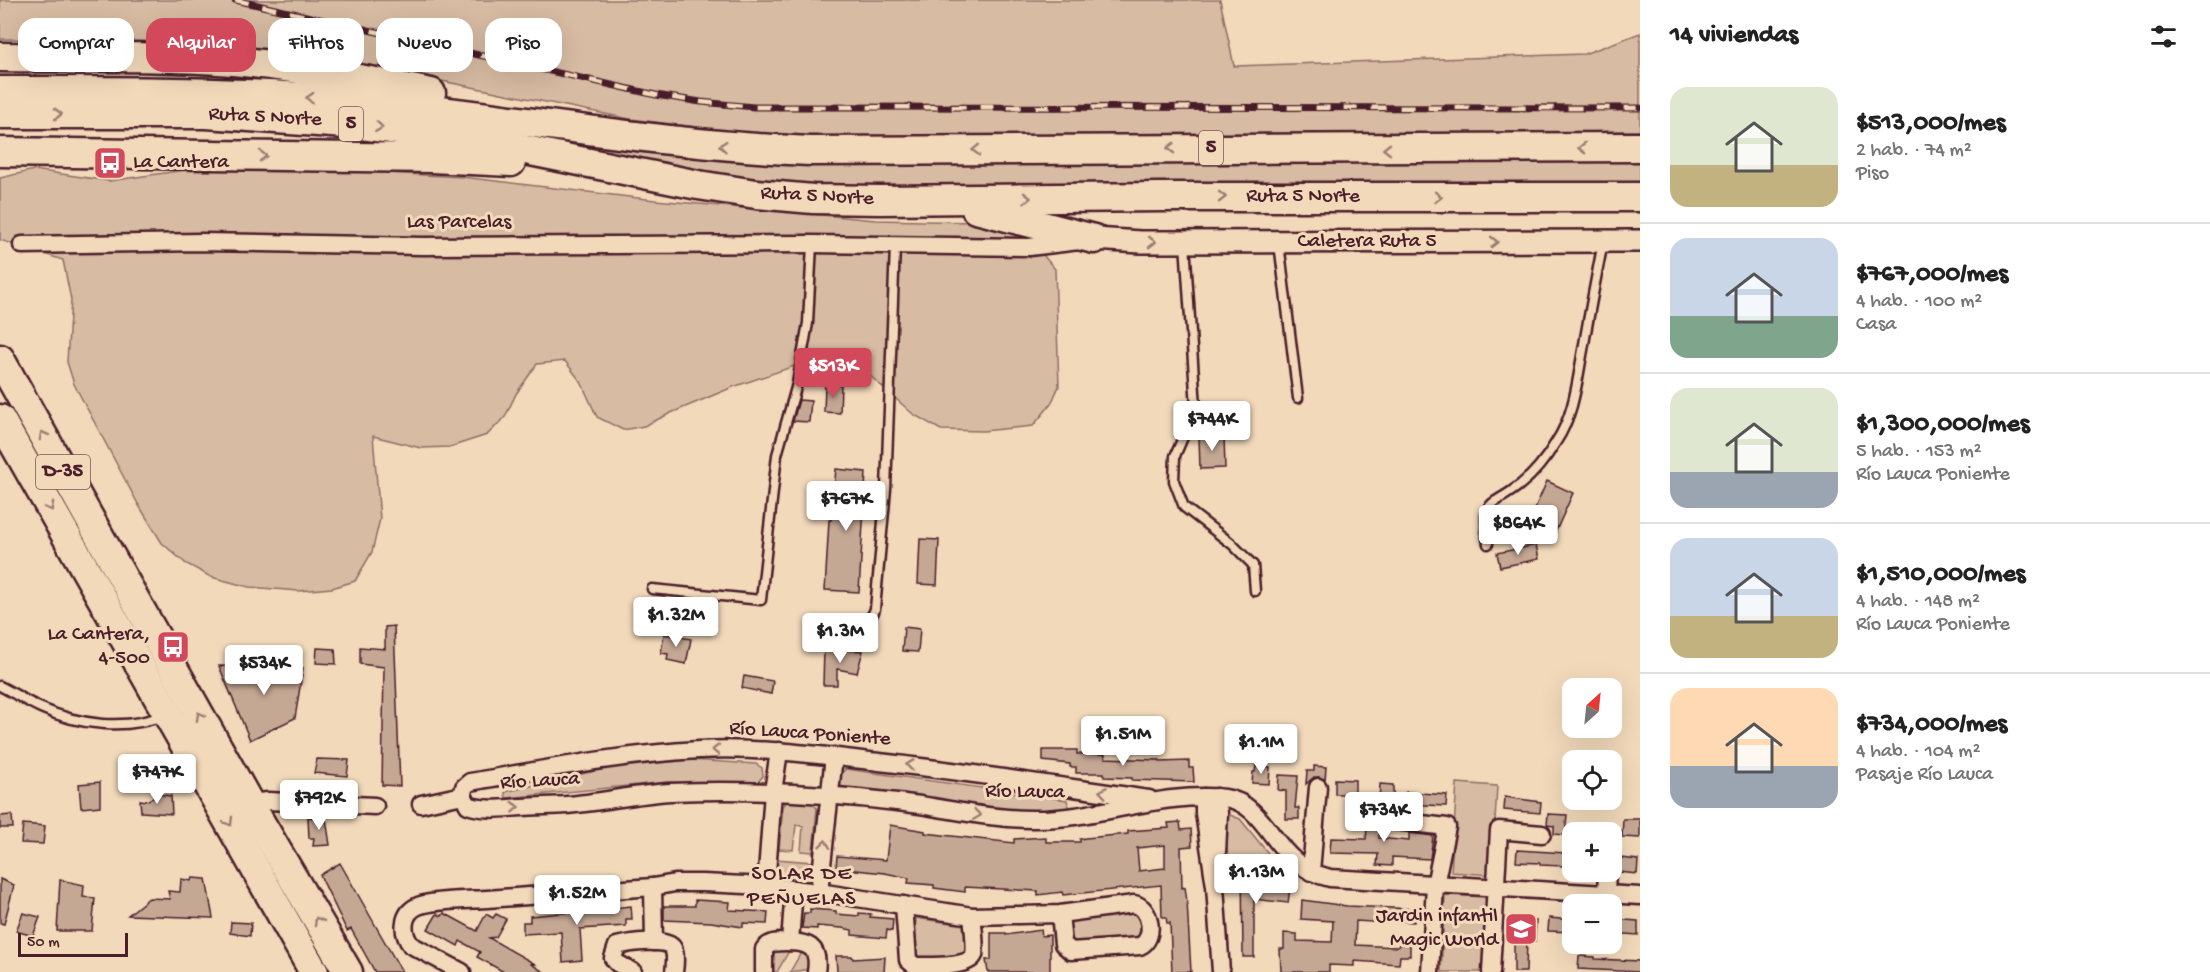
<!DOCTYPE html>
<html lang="es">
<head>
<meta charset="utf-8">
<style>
	:root { --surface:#fff; --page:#f6f6f6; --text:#222; --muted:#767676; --line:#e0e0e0; --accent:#d1495b }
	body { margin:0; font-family:"Gochi Hand",sans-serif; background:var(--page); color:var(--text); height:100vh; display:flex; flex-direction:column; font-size:22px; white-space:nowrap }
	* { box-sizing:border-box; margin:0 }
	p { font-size:20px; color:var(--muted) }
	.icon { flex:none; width:33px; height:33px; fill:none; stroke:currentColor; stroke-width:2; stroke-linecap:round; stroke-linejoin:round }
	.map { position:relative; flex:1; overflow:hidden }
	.side { display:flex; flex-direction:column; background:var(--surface); width:570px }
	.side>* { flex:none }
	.guide { position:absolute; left:18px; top:18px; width:570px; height:54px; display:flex; gap:12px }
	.needle { width:39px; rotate:27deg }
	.controls { position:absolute; left:1562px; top:678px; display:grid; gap:12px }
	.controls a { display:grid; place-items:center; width:60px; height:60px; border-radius:12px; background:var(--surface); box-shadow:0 6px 24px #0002; font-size:30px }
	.scale { position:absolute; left:18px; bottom:15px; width:110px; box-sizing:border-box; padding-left:6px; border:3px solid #4a1f2b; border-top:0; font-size:16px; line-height:21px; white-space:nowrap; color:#4a1f2b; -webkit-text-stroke:4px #f2d9ba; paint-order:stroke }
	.price { position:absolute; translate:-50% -51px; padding:0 14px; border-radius:6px; background:#fff; color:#222; font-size:20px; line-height:39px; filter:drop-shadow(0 2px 3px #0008) }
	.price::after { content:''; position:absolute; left:50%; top:36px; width:18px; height:14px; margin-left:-9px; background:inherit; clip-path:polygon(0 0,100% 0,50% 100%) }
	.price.current { background:var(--accent); color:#fff }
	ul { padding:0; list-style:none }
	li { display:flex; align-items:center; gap:18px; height:150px; padding:0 30px }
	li+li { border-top:2px solid var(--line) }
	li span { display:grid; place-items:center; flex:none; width:168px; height:120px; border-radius:18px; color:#555 }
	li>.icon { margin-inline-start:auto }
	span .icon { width:72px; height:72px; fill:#fffc; stroke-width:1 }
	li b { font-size:26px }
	h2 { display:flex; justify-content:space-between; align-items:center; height:72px; padding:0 30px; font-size:26px }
	.chip { padding:0 21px; border-radius:18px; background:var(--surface); box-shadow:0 6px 24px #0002; font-size:21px; line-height:54px }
	.chip.current { background:var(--accent); color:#fff }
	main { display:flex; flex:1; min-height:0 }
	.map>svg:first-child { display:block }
	.green { fill:#d7bba2; stroke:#906d66; stroke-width:1.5 }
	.building { fill:#c5a894; stroke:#4a1f2b; stroke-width:1.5; fill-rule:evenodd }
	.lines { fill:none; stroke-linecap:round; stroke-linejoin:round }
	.service-casing { stroke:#4a1f2b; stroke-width:13 }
	.minor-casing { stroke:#4a1f2b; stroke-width:21 }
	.tertiary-casing { stroke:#4a1f2b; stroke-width:26 }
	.trunk-casing { stroke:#4a1f2b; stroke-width:33 }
	.service { stroke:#f2d9ba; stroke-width:8 }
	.minor { stroke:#f2d9ba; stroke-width:16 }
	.tertiary { stroke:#f2d9ba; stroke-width:21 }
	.trunk { stroke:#f2d9ba; stroke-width:28 }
	.rail-casing { stroke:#4a1f2b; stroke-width:7 }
	.rail { stroke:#f2d9ba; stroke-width:4.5; stroke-dasharray:14; stroke-linecap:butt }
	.oneway { stroke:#9e7c72 }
	.labels { text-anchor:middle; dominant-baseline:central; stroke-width:6; stroke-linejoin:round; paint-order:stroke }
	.shield { fill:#f2d9ba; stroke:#7c5756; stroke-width:1.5 }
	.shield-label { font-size:20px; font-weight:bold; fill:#4a1f2b }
	.street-label { font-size:21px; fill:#4a1f2b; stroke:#f2d9ba }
	.poi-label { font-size:21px; fill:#4a1f2b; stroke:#f2d9ba; text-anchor:end }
	.neighbourhood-label { font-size:22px; letter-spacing:1.5px; fill:#4a1f2b; stroke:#f2d9ba }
</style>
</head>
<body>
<main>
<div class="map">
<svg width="1640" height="972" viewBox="0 0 1640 972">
	<rect width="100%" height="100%" fill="#f2d9ba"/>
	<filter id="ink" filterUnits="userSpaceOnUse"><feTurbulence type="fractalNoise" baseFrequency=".0167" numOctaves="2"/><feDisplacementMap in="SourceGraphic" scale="12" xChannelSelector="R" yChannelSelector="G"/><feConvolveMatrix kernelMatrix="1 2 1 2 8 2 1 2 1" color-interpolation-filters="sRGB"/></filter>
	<g filter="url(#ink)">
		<!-- green -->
		<g class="green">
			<path d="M0,0H1220L1234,66L1584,54L1640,33V131L1385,135L771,136L630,119L447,82L228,43L3,39H0Z"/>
			<path d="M439,119L582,139L1640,158V186L933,189L754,183Z"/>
			<path d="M199,168L311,169L462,177L655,200L876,220L973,222L1025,234L1055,269L1059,386L1051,404L1033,426L983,431L941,430L913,414L841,350L733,387L671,413L644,426L623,430L597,417L581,382L565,361L537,364L516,394L505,417L487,435L450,447L421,448L373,436L380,519L372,552L355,581L332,588L299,591L249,587L211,577L185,563L162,543L138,504L74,384L67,362L71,300L63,260L0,240V178L34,170L109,181Z"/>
			<path d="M690,760L756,764L762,768L763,776L758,782L754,783L668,782L506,798L505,792L611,767Z"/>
			<path d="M846,769L1067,800L1070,813L1039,815L843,789L838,783L839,775Z"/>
			<path d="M1457,783L1497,786L1492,875L1451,872Z"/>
			<path d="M786,802L811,803L817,808L813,852L801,851L803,826L796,825L793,850L779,849L783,807Z"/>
			<path d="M1230,815L1240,819L1268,853L1261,864L1229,867L1224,821L1226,816Z"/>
			<path d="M776,859L812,862L810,871L806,877H780L775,874Z"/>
			<path d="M1445,895L1487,897L1483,972H1441Z"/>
			<path d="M1137,913L1140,916L1142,936L1140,938L1072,944L1070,922L1075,917Z"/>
			<path d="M916,918L964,925L966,953L918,960L914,957Z"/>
			<path d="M773,950L789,951L777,972H770V951Z"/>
			<path d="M802,951L808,953L810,969L790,972Z"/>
		</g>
		<!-- building -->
		<g class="building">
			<path d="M825,385H841L840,413L824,412Z"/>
			<path d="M799,400L811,401L809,422L793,421Z"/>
			<path d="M1199,436H1224L1225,468L1200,469Z"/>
			<path d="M836,469L866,472L859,592L825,590L829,520H831Z"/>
			<path d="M1547,481L1573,493L1551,542L1525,531Z"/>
			<path d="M920,539L939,540L937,585L918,584Z"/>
			<path d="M1536,545L1539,559L1500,567L1497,553Z"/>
			<path d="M394,626L400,786L382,785L384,667L360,664V647L385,649V627Z"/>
			<path d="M904,627L920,629L918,652L902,651Z"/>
			<path d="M664,634L691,639L686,664L667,660L668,654L661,653Z"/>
			<path d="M317,648L335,649L336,664L316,663Z"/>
			<path d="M824,649L863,651L857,673L837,669V685H823Z"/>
			<path d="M219,666L303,668L295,718L250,740Z"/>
			<path d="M744,676L773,681L771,694L742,688Z"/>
			<path d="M1043,750H1077V754H1105V758L1160,760V762L1189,761V768H1193L1194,782L1132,780V778L1104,777V773H1076V767H1070V764L1043,761Z"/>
			<path d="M317,759L349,760L347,776L314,773Z"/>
			<path d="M1256,766L1270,767L1269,784L1252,783L1253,772H1255Z"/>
			<path d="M1314,766L1326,767L1325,780L1319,777H1314L1306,784L1307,771H1314Z"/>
			<path d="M1279,775L1298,776L1295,808H1299V819H1286V791L1278,790Z"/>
			<path d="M1335,779L1355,780V794H1335Z"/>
			<path d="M100,782V806L81,808L79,784Z"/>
			<path d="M1380,784L1393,785V802L1379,801Z"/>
			<path d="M1406,792L1447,795L1446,806L1405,804Z"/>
			<path d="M157,794L171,796L172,814L141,812L140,800L146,801L155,797Z"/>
			<path d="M1505,797L1541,802L1540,813L1504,810Z"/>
			<path d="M1369,806L1381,807L1379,838L1409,841V833L1433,836L1430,859L1392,857V866L1377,865L1378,854L1330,853L1331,838L1366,839Z"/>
			<path d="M1548,814L1567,815L1565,835L1554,834V826L1547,825Z"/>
			<path d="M12,815L13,828H0V816Z"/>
			<path d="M308,817L326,819L330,845L313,846L314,838H309Z"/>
			<path d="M1623,819H1640V838L1622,837Z"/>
			<path d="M1180,822L1181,830L1191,829L1192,846L1181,847L1182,888L1185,887L1187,902L1191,972H1172L1170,923H1167L1166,917H1162L1161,885L1063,895L1062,892L1038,895V891L965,887V892L934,888V885L908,883L909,878L885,873L836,868L837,856L886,860L890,825L925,831V833L1014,843V839L1046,837V842H1080V839L1086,838L1128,834V831L1169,828L1168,823ZM1165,845V868L1139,871L1137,848Z"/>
			<path d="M23,824L45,826L43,844L21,843Z"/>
			<path d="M1517,850L1566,853L1565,866L1540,865V863L1516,862Z"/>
			<path d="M1621,858L1638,860L1637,874L1619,872Z"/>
			<path d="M340,863L378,930L402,972H375L351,929L347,931L320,875Z"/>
			<path d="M1251,865L1252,879L1257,878V884L1290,887L1288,903L1254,899V957H1243L1242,866Z"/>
			<path d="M192,878L206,879L213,918L128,915L149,898L170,899L168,891L180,892L181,879L191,881Z"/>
			<path d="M0,879L14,885L4,924L0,923Z"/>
			<path d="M60,880L84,885L83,897L95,898L92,931H57Z"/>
			<path d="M695,900L730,902L729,910L768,912L767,924L743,923V927L711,922L664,920V906H695Z"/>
			<path d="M1302,900L1347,906L1415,909L1414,922L1388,920V923L1356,921L1355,945L1398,947L1399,944L1410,945V956H1400L1399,964L1354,961V966L1329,965V972H1281L1280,949H1284V933L1297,934V941L1332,942L1333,921L1301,919Z"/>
			<path d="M631,906L632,919H626V926L580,929L582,960L563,962L561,932L523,934V922H530V916Z"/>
			<path d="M810,909L836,911V914L859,916V913L871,914L870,917L893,919L892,931L887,930L886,938L852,935V930L842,928L817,926V929L802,928L804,913H810Z"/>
			<path d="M23,913L40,917L33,936L16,931Z"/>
			<path d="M444,913L477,931L486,914L493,918L496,914L506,919L496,937L489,938L535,964H531L544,972H504L477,957L480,952L460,941L458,946L428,929L437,914L442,916Z"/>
			<path d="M1549,918L1572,920V932L1548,931Z"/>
			<path d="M1611,919L1638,921V935L1611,933Z"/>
			<path d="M1514,920L1536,921L1535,941L1527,940L1526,972H1514Z"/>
			<path d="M231,922L251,923L250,936L230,933Z"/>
			<path d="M1041,930L1042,936L1050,935V972H988L986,960H991V933H1006V935Z"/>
			<path d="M836,956H852L853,959L885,957L884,972L837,971Z"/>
			<path d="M1579,956L1595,957V959L1640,961V972L1578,969Z"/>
		</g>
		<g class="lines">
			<defs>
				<g id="service">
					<path d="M1185,243L1196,407L1175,456L1174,481L1184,507L1232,544L1253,565L1255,591"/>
					<path d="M1279,243L1298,398"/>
					<path d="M1488,544C1480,496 1491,509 1521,484C1535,473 1547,457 1556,442C1574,415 1577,382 1583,350C1589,314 1596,278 1603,242"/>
					<path d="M652,589L761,600L777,455L797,384L808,323L812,244"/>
					<path d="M820,624C840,624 868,632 875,609L886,489L895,246"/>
					<path d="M0,686C14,693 27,702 41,708C78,725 126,731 164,715"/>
				</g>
				<g id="minor">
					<path d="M22,245L201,242L423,246L812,244L1029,247L1079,241"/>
					<path d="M463,795L468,805C484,811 504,808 522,807C537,806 552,806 567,805C602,802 636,794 671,792C746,789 822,793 897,802C943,807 986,819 1032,819C1097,820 1160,791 1225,798C1258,802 1271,841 1294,860C1304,869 1317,875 1330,878L1640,896"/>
					<path d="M463,795L464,787L470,782C546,769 622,754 699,750C759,747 820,755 879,762C969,772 1059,786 1149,799"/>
					<path d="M1204,797V813L1215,886L1221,972"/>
					<path d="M249,803L268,801L375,806"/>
					<path d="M421,804L463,795"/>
					<path d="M1396,821L1447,827L1435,885L1430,972"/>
					<path d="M1217,852L1219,813L1217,797"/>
					<path d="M1311,872L1318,787"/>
					<path d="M766,886L773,792L779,751"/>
					<path d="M653,887L654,942"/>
					<path d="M819,892L834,756"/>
					<path d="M1606,894L1607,872"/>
					<path d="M904,905L908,960L915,966C927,966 970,968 974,955C976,944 973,927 972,916"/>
					<path d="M790,942L794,889"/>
					<path d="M462,972L411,945C401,932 402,913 418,906C433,900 470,900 487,899C542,895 598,891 653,887L675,883H703L766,886L819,892L972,916L1060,914L1134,904C1151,907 1156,939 1140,946L1071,951L1063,944L1060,914"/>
					<path d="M633,972L617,963L613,958L617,946C628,943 667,937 673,948C676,954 675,965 674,972"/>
					<path d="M764,972V949C770,942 776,942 786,942C808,942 820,946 816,972"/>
					<path d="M1491,972L1499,830L1542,834"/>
				</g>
				<path id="tertiary" d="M1094,239L1141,242L1640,241"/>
				<g id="trunk">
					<path d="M0,57C78,58 156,55 233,61C300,67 366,80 431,93"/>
					<path d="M0,91C116,91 233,90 349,101C503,115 655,145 810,151L1640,147"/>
					<path d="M0,114H206L360,125L486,142L698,185L756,194L813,199L880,200L1161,197H1640"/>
					<path d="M0,152L431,158L511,162"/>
					<path d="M976,209L1094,239"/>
					<path d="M0,359L249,803L348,972"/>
					<path d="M0,419L314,972"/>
				</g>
			</defs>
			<!-- service casing -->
			<use href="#service" class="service-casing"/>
			<!-- minor casing -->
			<use href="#minor" class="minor-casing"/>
			<!-- tertiary casing -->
			<use href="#tertiary" class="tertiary-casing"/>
			<!-- trunk casing -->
			<use href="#trunk" class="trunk-casing"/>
			<!-- service -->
			<use href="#service" class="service"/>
			<!-- minor -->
			<use href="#minor" class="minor"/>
			<!-- tertiary -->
			<use href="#tertiary" class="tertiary"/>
			<!-- trunk -->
			<use href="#trunk" class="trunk"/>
			<defs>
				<path id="rail" d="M235,0L656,95L701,102L754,107L1640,108"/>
			</defs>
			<!-- rail casing -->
			<use href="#rail" class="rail-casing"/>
			<!-- rail -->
			<use href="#rail" class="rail"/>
		</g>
		<!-- one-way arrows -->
		<defs><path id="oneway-chevron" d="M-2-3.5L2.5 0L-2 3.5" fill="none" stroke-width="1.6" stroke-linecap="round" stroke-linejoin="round" transform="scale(1.5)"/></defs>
		<g class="oneway">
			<use href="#oneway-chevron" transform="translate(310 98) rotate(-177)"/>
			<use href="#oneway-chevron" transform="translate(58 114)"/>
			<use href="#oneway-chevron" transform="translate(379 127) rotate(7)"/>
			<use href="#oneway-chevron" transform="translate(723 146) rotate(-175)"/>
			<use href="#oneway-chevron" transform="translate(1171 148) rotate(180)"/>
			<use href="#oneway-chevron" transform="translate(1582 148) rotate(179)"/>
			<use href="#oneway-chevron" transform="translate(1387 149) rotate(-180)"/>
			<use href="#oneway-chevron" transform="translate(976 150) rotate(179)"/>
			<use href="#oneway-chevron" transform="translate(263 156) rotate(1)"/>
			<use href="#oneway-chevron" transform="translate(1222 197)"/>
			<use href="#oneway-chevron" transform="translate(1438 197)"/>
			<use href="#oneway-chevron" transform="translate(1027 198) rotate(-1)"/>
			<use href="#oneway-chevron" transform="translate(1152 242)"/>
			<use href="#oneway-chevron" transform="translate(1494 242)"/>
			<use href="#oneway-chevron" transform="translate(43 435) rotate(-119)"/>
			<use href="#oneway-chevron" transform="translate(50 507) rotate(60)"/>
			<use href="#oneway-chevron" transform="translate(200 716) rotate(-119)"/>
			<use href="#oneway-chevron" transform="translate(716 750) rotate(-179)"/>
			<use href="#oneway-chevron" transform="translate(910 765) rotate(-173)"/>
			<use href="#oneway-chevron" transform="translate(1103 792) rotate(-172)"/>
			<use href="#oneway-chevron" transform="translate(515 807) rotate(-3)"/>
			<use href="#oneway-chevron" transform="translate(977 815) rotate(8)"/>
			<use href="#oneway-chevron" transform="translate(229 822) rotate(60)"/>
			<use href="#oneway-chevron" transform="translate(825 844) rotate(-83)"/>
			<use href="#oneway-chevron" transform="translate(318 921) rotate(-120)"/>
		</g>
	</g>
	<!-- icons -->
	<defs>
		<symbol id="bus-square" viewBox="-11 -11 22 22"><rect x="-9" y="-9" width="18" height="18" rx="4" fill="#d1495b" stroke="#f2d9ba"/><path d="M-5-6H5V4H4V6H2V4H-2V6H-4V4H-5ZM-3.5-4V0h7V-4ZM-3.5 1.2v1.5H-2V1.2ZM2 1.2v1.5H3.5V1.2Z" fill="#fff"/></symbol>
		<symbol id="school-square" viewBox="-11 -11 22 22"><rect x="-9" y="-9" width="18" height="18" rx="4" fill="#d1495b" stroke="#f2d9ba"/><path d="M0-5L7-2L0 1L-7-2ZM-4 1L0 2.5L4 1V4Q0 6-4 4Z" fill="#fff"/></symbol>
	</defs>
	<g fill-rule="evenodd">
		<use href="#bus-square" x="91" y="144" width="38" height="38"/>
		<use href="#bus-square" x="154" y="628" width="38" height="38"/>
		<use href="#school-square" x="1502" y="910" width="38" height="38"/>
	</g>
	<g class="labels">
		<!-- shield labels -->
		<g class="shield">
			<rect x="339" y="107" width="24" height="34" rx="4.5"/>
			<rect x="1199" y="131" width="24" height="34" rx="4.5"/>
			<rect x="36" y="455" width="54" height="34" rx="4.5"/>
		</g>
		<g class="shield-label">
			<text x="351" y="124">5</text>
			<text x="1211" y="148">5</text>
			<text x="63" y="472">D-35</text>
		</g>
		<!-- street labels -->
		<g class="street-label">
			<text transform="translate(265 118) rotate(3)">Ruta 5 Norte</text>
			<text transform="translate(817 197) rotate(3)">Ruta 5 Norte</text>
			<text x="1303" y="197">Ruta 5 Norte</text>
			<text x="459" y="223">Las Parcelas</text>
			<text x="1367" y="242">Caletera Ruta 5</text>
			<text transform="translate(810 735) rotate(4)">Río Lauca Poniente</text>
			<text transform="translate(540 782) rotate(-3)">Río Lauca</text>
			<text transform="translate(1025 793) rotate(1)">Río Lauca</text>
		</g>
		<!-- poi labels -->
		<g class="poi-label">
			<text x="133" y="163" text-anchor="start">La Cantera</text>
			<text x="150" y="635">La Cantera,<tspan x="150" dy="24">4-500</tspan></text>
			<text x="1498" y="917">Jardin infantil<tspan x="1498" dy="24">Magic World</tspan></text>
		</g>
		<!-- neighbourhood labels -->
		<g class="neighbourhood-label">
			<text x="802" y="875">SOLAR DE<tspan x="802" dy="25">PEÑUELAS</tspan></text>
		</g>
	</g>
</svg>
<div class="controls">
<a><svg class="needle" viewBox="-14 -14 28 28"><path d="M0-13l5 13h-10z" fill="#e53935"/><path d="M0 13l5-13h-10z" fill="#767676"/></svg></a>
<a><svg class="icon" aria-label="locate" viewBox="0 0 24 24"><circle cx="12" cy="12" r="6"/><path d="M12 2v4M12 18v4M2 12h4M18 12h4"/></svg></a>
<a>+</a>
<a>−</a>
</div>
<div class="scale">50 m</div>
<b class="price current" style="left:833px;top:399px">$513K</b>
<b class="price" style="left:1212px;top:452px">$744K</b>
<b class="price" style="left:846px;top:532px">$767K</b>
<b class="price" style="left:1518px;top:556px">$864K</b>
<b class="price" style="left:676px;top:648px">$1.32M</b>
<b class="price" style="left:840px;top:664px">$1.3M</b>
<b class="price" style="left:264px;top:696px">$534K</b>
<b class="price" style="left:1123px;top:767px">$1.51M</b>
<b class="price" style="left:1261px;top:775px">$1.1M</b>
<b class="price" style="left:157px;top:805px">$747K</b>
<b class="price" style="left:319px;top:831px">$792K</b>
<b class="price" style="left:1384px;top:843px">$734K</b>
<b class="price" style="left:1256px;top:905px">$1.13M</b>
<b class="price" style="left:577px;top:926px">$1.52M</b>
<div class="guide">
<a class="chip">Comprar</a>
<a class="chip current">Alquilar</a>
<a class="chip">Filtros</a>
<a class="chip">Nuevo</a>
<a class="chip">Piso</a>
</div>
</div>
<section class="side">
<h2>14 viviendas<svg class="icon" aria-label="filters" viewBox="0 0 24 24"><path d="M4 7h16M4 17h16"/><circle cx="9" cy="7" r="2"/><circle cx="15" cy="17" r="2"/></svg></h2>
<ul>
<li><span style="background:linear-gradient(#dfe7d0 65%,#c2b280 0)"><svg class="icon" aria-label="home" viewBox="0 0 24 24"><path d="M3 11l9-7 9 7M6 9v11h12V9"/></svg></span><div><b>$513,000/mes</b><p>2 hab. · 74 m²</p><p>Piso</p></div></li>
<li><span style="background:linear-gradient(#c9d6e8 65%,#7fa58c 0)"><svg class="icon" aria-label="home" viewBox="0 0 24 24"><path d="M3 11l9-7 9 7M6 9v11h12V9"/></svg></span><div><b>$767,000/mes</b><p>4 hab. · 100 m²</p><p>Casa</p></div></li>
<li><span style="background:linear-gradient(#dfe7d0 70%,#9aa5b1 0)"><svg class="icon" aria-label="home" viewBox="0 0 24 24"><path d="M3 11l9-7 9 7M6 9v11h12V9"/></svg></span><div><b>$1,300,000/mes</b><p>5 hab. · 153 m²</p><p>Río Lauca Poniente</p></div></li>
<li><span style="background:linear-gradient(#c9d6e8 65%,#c2b280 0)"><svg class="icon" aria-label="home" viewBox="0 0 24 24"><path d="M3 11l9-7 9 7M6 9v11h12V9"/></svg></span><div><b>$1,510,000/mes</b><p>4 hab. · 148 m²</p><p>Río Lauca Poniente</p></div></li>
<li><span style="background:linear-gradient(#ffd9b3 65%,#9aa5b1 0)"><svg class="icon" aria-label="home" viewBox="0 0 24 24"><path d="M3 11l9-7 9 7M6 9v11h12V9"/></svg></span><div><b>$734,000/mes</b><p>4 hab. · 104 m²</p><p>Pasaje Río Lauca</p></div></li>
</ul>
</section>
</main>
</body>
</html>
